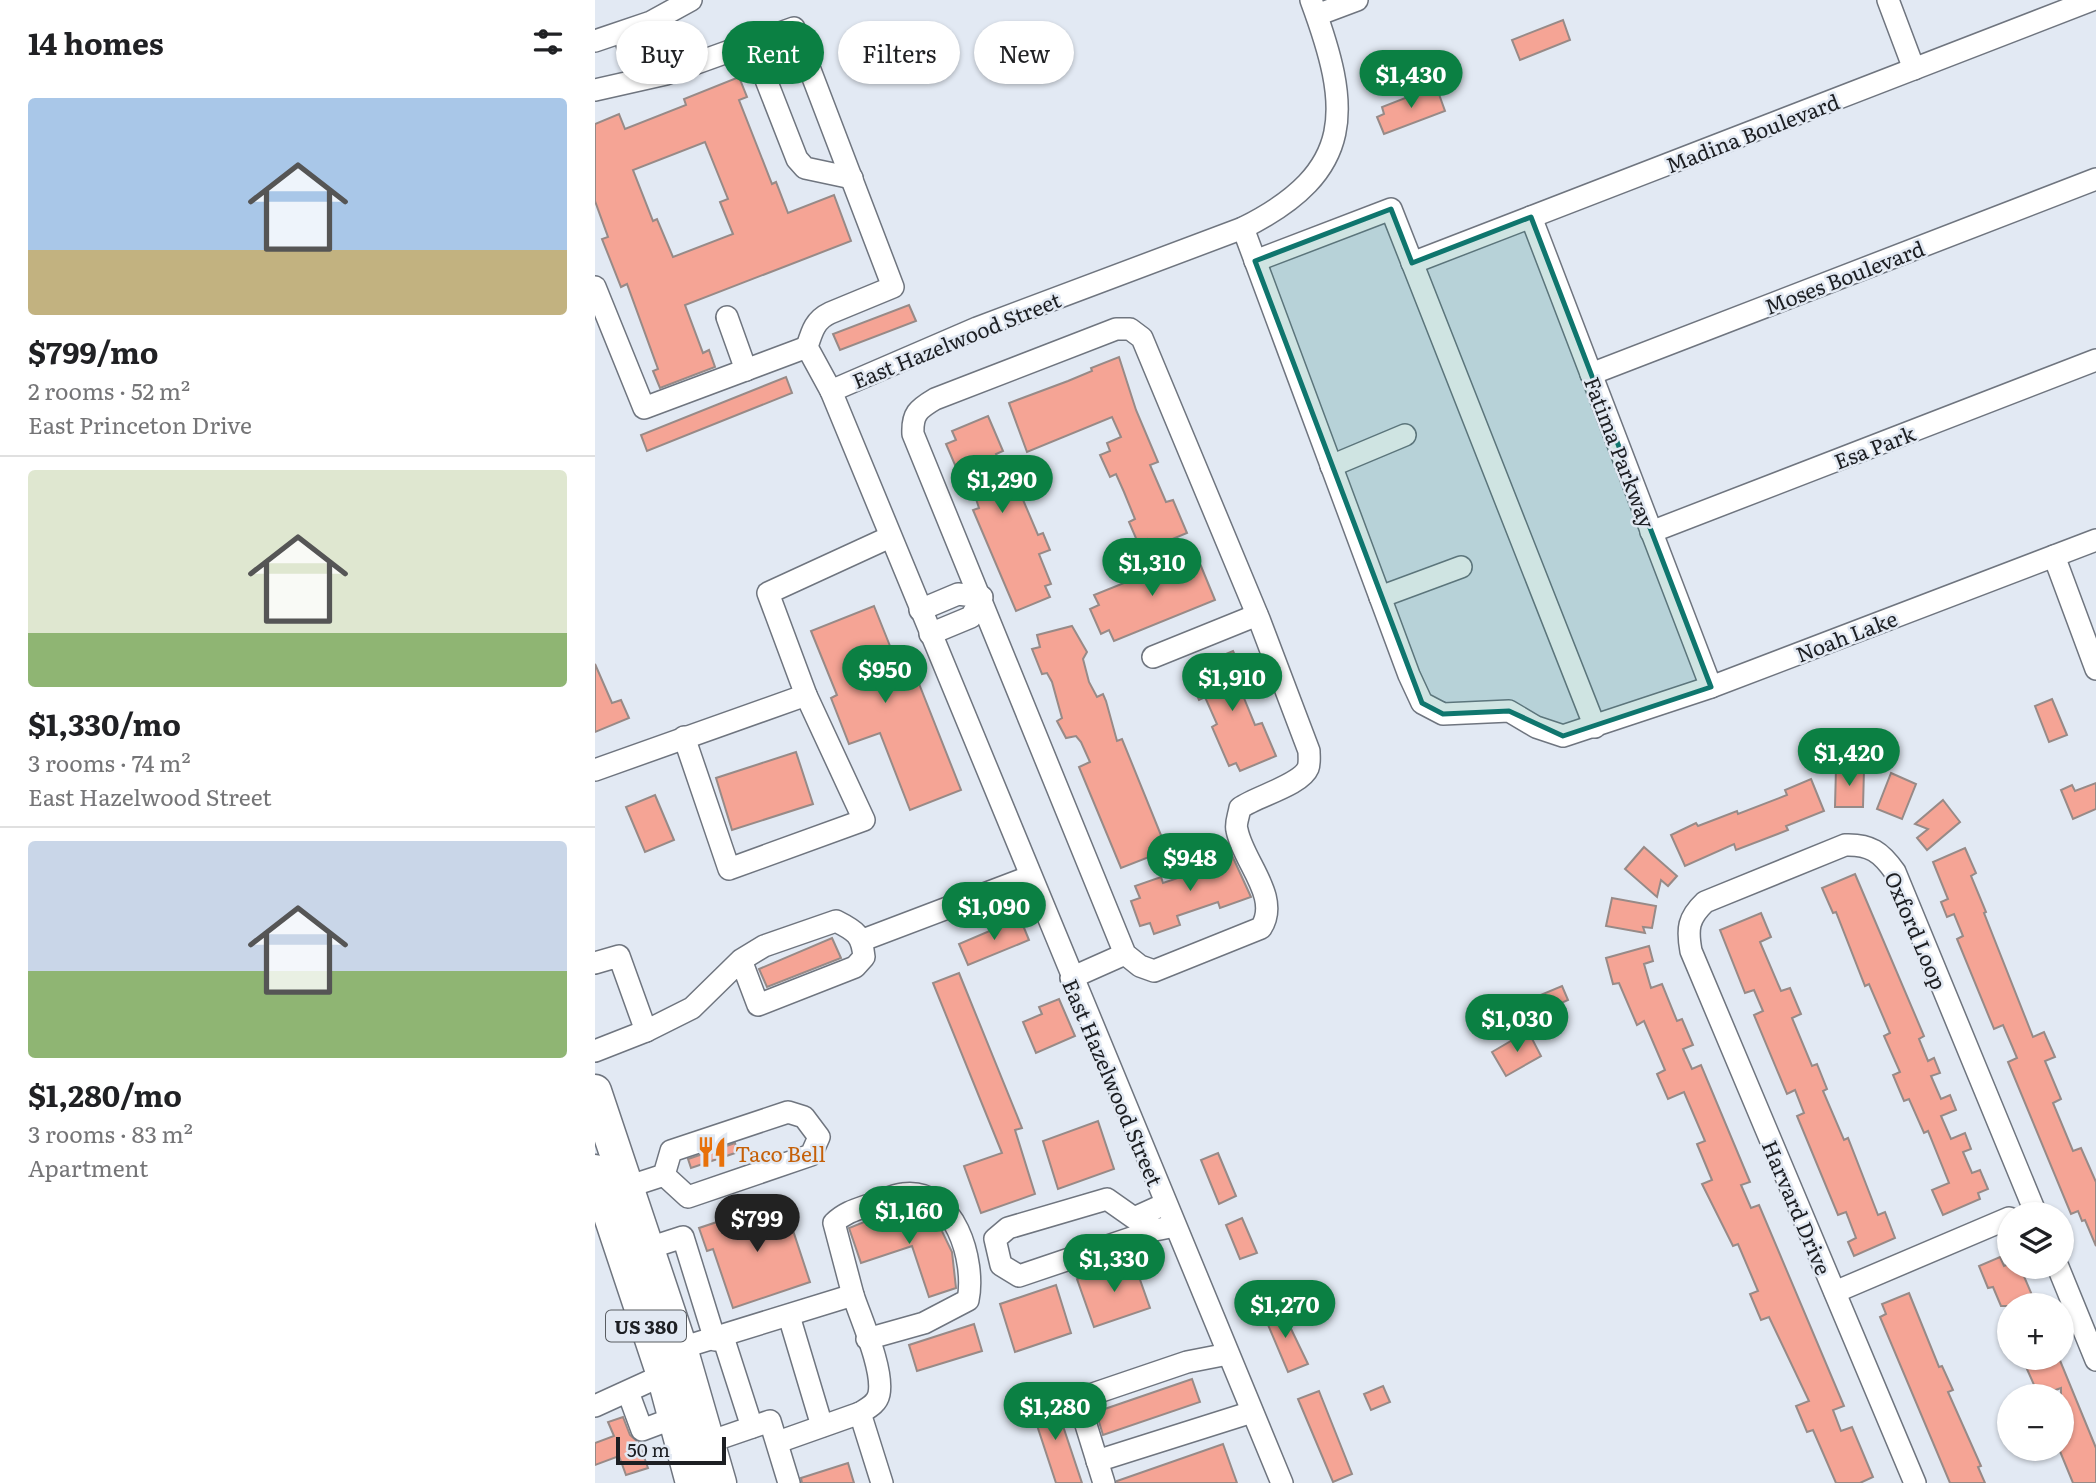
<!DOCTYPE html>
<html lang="en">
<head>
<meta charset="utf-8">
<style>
	:root { --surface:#fff; --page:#f2f2f2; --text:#202124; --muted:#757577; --line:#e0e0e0; --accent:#0b8043 }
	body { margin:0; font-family:Literata,serif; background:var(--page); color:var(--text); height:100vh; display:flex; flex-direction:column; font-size:26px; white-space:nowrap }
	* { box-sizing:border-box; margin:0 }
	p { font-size:23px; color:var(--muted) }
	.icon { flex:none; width:38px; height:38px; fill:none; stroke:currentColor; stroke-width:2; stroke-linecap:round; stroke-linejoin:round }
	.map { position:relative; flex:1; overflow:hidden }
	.sheet { display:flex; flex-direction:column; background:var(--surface); width:595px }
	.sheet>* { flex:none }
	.guide { position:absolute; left:21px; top:21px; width:665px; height:63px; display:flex; gap:14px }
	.buttons { position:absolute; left:1402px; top:1202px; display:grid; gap:14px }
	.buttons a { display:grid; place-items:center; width:77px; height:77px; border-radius:50%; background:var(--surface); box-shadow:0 2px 5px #0004; font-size:35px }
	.scale { position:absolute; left:21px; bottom:18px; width:110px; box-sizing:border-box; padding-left:7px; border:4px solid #1d1f23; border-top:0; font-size:19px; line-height:24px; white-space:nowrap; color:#1d1f23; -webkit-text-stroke:5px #e2e9f3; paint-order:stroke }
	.price { position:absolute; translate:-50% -60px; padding:0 16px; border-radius:24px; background:var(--accent); color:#fff; font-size:23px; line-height:46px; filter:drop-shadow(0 2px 4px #0008) }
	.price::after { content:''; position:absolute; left:50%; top:42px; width:21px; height:16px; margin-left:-10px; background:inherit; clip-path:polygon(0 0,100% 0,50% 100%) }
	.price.on { background:#222; color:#fff }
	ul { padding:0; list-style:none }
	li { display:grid; align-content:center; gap:14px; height:371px; padding:0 28px }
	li+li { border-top:2px solid var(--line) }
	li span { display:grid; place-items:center; height:217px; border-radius:7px; color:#555 }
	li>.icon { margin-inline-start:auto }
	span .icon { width:126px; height:126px; fill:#fffc; stroke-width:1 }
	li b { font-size:30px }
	h2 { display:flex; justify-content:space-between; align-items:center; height:84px; padding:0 28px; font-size:30px }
	.tag { padding:0 24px; border-radius:32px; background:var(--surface); box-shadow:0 2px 5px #0004; font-size:24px; line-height:63px }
	.tag.on { background:var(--accent); color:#fff }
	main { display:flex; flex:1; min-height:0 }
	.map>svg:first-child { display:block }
	.building { fill:#f5a495; stroke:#978a87; stroke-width:2; fill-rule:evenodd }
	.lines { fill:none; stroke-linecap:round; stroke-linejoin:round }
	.minor-casing { stroke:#6f757f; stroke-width:24 }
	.highway-casing { stroke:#6f757f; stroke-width:35 }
	.minor { stroke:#fff; stroke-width:21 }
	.highway { stroke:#fff; stroke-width:32 }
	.marked { fill:#0f766e; fill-opacity:0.2; stroke:#0f766e; stroke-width:5; stroke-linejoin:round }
	.labels { text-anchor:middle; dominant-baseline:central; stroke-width:5; stroke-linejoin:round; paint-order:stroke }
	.shield { fill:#e2e9f3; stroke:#585c61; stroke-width:2 }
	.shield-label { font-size:19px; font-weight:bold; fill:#1d1f23 }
	.street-label { font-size:21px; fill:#1d1f23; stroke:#e2e9f3 }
	.food-label { font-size:21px; fill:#c56008; stroke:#e2e9f3; text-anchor:start }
</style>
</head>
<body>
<main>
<section class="sheet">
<h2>14 homes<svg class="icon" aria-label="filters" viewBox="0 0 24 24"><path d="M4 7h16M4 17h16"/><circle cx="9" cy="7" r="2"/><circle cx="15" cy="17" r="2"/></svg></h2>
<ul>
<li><span style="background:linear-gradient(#a9c7e8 70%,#c2b280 0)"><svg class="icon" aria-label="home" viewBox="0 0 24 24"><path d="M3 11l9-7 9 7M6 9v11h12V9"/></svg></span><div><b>$799/mo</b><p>2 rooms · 52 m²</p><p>East Princeton Drive</p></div></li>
<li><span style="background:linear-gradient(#dfe7d0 75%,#8fb573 0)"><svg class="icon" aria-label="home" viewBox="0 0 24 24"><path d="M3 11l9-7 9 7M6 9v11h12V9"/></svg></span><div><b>$1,330/mo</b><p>3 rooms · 74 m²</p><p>East Hazelwood Street</p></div></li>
<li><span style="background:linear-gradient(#c9d6e8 60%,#8fb573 0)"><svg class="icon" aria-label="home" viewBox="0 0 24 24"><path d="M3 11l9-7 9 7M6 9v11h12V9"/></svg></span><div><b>$1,280/mo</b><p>3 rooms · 83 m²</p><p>Apartment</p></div></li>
</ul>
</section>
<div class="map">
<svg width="1501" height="1483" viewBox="0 0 1501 1483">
	<rect width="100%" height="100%" fill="#e2e9f3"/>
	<!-- building -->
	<g class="building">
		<path d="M968,20L975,40L925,60L917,40Z"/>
		<path d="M144,77L152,97L144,100L177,184L181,182L193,213L239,195L256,241L90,305L108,353L114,350L120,367L65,388L58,371L63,369L32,284L26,287L7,239L13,237L0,201V124L24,114L30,129L91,105L89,99ZM110,142L133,199L125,202L138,234L78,257L62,219L58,221L38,170Z"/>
		<path d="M841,86L850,111L789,134L782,117L789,114L787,107Z"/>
		<path d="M314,305L321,321L245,350L238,334Z"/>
		<path d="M524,357L541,410L563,462L555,465L571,502L578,500L592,533L556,548L552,539L543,543L534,522L540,519L529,492L521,474L515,477L505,455L515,451L512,443L526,437L517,417L432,452L414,403L473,381L497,371L496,368Z"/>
		<path d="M191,377L197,393L52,451L46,435Z"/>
		<path d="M393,416L408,451L401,454L416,490L423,488L443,535L448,533L455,550L444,554L456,584L450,586L455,597L421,611L378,510L384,508L378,490L366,462L360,465L351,444L361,440L357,431Z"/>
		<path d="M601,554L620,600L519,641L514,630L506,634L495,609L504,605L499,595Z"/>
		<path d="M279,606L305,671L317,666L366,790L315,810L285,733L254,744L236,698L242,695L216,631Z"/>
		<path d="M477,626L492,652L488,659L494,682L502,697L508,694L511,701L522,741L527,739L572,850L526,868L484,767L495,762L486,742L481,736L471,738L462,721L467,718L457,682L452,673L447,674L437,649L445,647L442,635Z"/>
		<path d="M638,651L653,685L645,688L651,703L660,725L667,723L681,756L645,771L641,763L634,766L617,727L622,724L610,697L604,700L595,679L606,675L602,666Z"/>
		<path d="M0,664L17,703L26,700L34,718L0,732Z"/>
		<path d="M1457,699L1472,735L1454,742L1440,706Z"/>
		<path d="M201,752L218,804L137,830L121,778Z"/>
		<path d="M1241,768L1269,769L1268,807H1240Z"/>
		<path d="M1296,773L1321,784L1307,819L1282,809Z"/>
		<path d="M1216,779L1229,811L1191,826L1193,830L1141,850L1139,844L1090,866L1076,835L1101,823L1103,826L1142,811L1143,814L1192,795L1190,790Z"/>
		<path d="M1501,783V809L1478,819L1466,790L1477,785L1480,791Z"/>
		<path d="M60,795L79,840L50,852L31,807Z"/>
		<path d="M1348,800L1365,822L1332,850L1322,838L1333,829L1320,824Z"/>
		<path d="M1049,847L1082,876L1073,886L1066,880L1062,897L1030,869Z"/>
		<path d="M1370,848L1381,873L1376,876L1391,912L1389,913L1438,1037L1449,1032L1460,1057L1450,1061L1466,1099L1458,1103L1478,1151L1486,1148L1501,1182V1246L1490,1220L1487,1221L1483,1211L1476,1214L1413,1062L1422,1058L1417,1046L1408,1025L1399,1029L1362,939L1368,936L1359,914L1352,917L1346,902L1353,899L1338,862Z"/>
		<path d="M635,851L656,897L625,908L623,902L582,916L585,925L559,934L555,923L545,926L536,901L545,898L540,886L566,877L568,883L607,870L604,862Z"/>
		<path d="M1260,874L1329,1036L1324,1039L1333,1061L1339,1058L1345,1073L1336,1076L1346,1099L1355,1095L1361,1110L1346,1116L1356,1139L1370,1133L1376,1149L1368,1152L1377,1173L1385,1170L1393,1189L1383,1193L1385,1199L1348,1215L1337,1190L1354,1183L1333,1131L1329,1133L1314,1099L1309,1101L1298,1075L1305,1072L1289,1036L1295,1033L1274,984L1270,986L1241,912L1238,913L1227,888Z"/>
		<path d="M1017,898L1061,906L1057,928L1048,927L1050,933L1011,926Z"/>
		<path d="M1166,913L1176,937L1165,942L1186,991L1195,988L1206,1014L1197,1018L1217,1066L1222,1064L1232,1089L1228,1091L1249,1140L1253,1138L1283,1215L1290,1212L1300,1238L1259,1256L1253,1242L1261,1238L1251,1212L1243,1215L1202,1116L1209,1113L1200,1090L1192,1094L1159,1015L1168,1011L1159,990L1150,993L1125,930Z"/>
		<path d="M425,918L434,940L373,965L364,944Z"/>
		<path d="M237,938L246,958L172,987L164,969Z"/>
		<path d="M1054,946L1058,961L1049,964L1056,988L1067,984L1082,1021L1087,1019L1098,1045L1088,1049L1097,1069L1106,1065L1155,1182L1146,1185L1156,1208L1164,1205L1249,1406L1238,1410L1246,1431L1257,1427L1278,1477L1265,1483H1241L1218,1430L1212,1432L1201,1406L1214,1401L1174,1317L1166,1320L1155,1294L1163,1291L1143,1244L1138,1246L1107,1184L1117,1180L1102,1144L1110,1141L1089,1092L1073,1099L1062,1074L1070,1070L1049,1021L1042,1025L1024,983L1018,984L1011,958Z"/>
		<path d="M364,973L427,1128L420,1130L440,1194L386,1213L369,1166L407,1153L338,983Z"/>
		<path d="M967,986L973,1000L942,1014L936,999Z"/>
		<path d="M464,999L480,1036L441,1053L428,1022L447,1014L444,1007Z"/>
		<path d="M933,1031L946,1056L911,1076L897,1052Z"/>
		<path d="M503,1121L519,1169L463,1189L448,1141Z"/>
		<path d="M140,1143L143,1152L96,1168L93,1159Z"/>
		<path d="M623,1153L641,1196L624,1204L606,1160Z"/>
		<path d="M188,1200L215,1282L138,1308L118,1249L112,1251L104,1228Z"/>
		<path d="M304,1208H320L326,1225L340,1220L343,1223L357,1252L361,1288L334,1297L317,1246L266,1263L254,1228Z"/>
		<path d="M647,1218L662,1253L645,1259L631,1225Z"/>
		<path d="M1405,1257L1409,1266L1414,1264V1267H1425L1440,1302L1431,1306H1406L1398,1287L1393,1288L1384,1266Z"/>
		<path d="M538,1260L555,1308L499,1327L482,1279Z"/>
		<path d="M461,1285L476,1333L420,1352L405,1304Z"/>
		<path d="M1314,1293L1344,1367L1347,1366L1358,1390L1353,1392L1386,1466L1383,1467L1390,1483H1355L1285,1317L1291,1314L1287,1304Z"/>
		<path d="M685,1306L713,1364L693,1372L668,1313Z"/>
		<path d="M379,1324L387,1351L322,1371L314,1345Z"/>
		<path d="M1427,1358H1464L1501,1448V1483H1478L1464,1449H1466V1388L1444,1396Z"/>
		<path d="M597,1379L605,1402L508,1435L501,1412Z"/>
		<path d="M788,1386L795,1402L776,1410L769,1394Z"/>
		<path d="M724,1391L757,1474L738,1482L703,1399Z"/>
		<path d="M458,1396L487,1483H461L435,1404Z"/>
		<path d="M28,1417L35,1435L44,1443L53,1468L31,1475L24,1456L0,1465V1443L19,1436L13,1422Z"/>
		<path d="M628,1444L642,1483H522V1481Z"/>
		<path d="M253,1463L259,1483H207L206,1478Z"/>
	</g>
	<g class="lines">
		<defs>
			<g id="minor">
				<path d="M1293,0L1319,69"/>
				<path d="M722,15L762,0"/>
				<path d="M29,33L42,80"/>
				<path d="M0,41L56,22L96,0"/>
				<path d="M157,44L202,159L210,168L257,178"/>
				<path d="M0,90L71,74L199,28L298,287L235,313C220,320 217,331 212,347L236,391"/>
				<path d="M936,217L1116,687"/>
				<path d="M648,228L814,675L827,703L848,714L914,711L941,727L968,736L1116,687L1501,540"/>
				<path d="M660,261L796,209L1000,727"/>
				<path d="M817,263L1497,0"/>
				<path d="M0,287L49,408L212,347"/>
				<path d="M132,317L151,370"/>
				<path d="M521,329H535L547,338L664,619L714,751C714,756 715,763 713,768C706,785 662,796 645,808C644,815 640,824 642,830C648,862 686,897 666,928L559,971L545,966L530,954L318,434C317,414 323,409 340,399Z"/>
				<path d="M996,374L1501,179"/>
				<path d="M736,466L810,435"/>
				<path d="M1056,532L1501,360"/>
				<path d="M1459,556L1501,669"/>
				<path d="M785,597L866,567"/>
				<path d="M325,610L363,594L387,597L376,617L335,634"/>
				<path d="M558,657L662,615"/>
				<path d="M89,737L134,869L269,820L211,695"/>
				<path d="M0,770L211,695L173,593L295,537"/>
				<path d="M268,940L434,877"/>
				<path d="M0,963L24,956L51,1031L0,1051"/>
				<path d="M476,978L530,954"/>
				<path d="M51,1031L97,1008L146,960L169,946L241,921C261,931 267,935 269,957L260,967L163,1005L146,960"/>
				<path d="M32,1187L69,1175L93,1197L216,1155L224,1137L209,1117L193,1112L76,1151L69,1175"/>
				<path d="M570,1204L539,1218L512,1199L413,1228L400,1239L406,1265L424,1276L560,1230L580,1226"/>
				<path d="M54,1248L88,1237L120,1340"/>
				<path d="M1463,1267L1501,1360"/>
				<path d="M1240,1292L1414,1218"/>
				<path d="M258,1295L239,1223C250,1212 263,1209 277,1204C287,1201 298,1195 308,1194C360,1187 381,1262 373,1300L329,1323L272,1339"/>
				<path d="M194,1316L227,1426"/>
				<path d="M128,1337L157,1427"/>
				<path d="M86,1348L258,1295C266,1319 289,1370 284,1394C282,1404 273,1408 265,1413"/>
				<path d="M33,1392L47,1430L79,1418"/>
				<path d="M0,1406L68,1375"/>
				<path d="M114,1442L175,1421L194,1483"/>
				<path d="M183,1442L265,1413L287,1483"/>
				<path d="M502,1461L657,1412"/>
				<path d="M509,1483L483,1399L592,1362L633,1354"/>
				<path d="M687,1483L236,391L382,328L648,228C762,171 756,108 716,0"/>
				<path d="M1320,1483L1096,951C1092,929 1093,918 1110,902L1250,845C1275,844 1286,852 1300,872L1441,1214"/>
			</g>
			<g id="highway">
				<path d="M0,1091L86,1348L125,1483"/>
				<path d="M0,1171L68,1375L97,1483"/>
			</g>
		</defs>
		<!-- minor casing -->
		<use href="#minor" class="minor-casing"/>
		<!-- highway casing -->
		<use href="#highway" class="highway-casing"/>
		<!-- minor -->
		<use href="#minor" class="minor"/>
		<!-- highway -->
		<use href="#highway" class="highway"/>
	</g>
	<!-- marked area -->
	<path class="marked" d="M796,209L817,263L936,217L1116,687L968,736L914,711L848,714L827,703L660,261Z"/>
	<!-- icons -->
	<defs>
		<symbol id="restaurant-bare" viewBox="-9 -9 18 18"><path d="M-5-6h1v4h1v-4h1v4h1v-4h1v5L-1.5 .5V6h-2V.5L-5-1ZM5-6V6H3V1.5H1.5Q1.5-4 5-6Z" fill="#e8710a" stroke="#e2e9f3" stroke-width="2.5" paint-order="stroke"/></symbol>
	</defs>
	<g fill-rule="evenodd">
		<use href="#restaurant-bare" x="95" y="1130" width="44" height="44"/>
	</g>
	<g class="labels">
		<!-- shield labels -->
		<rect class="shield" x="11" y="1310.5" width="80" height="31" rx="5"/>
		<g class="shield-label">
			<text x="51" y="1326">US 380</text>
		</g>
		<!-- street labels -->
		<g class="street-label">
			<text transform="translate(1157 132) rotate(-21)">Madina Boulevard</text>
			<text transform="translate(1249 276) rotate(-21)">Moses Boulevard</text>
			<text transform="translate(361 339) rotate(-22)">East Hazelwood Street</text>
			<text transform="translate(1279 446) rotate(-21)">Esa Park</text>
			<text transform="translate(1026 452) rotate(69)">Fatima Parkway</text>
			<text transform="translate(1251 635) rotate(-21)">Noah Lake</text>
			<text transform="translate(1322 930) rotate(67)">Oxford Loop</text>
			<text transform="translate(519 1082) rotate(67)">East Hazelwood Street</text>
			<text transform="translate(1203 1207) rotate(67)">Harvard Drive</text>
		</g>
		<!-- food labels -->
		<g class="food-label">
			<text x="140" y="1152">Taco Bell</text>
		</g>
	</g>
</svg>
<div class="buttons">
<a><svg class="icon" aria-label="layers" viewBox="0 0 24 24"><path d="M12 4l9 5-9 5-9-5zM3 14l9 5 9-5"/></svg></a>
<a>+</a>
<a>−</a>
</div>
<div class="scale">50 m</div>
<b class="price" style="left:816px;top:110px">$1,430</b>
<b class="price" style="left:407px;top:515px">$1,290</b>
<b class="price" style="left:557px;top:598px">$1,310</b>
<b class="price" style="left:290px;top:705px">$950</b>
<b class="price" style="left:637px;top:713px">$1,910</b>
<b class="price" style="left:1254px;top:788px">$1,420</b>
<b class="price" style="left:595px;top:893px">$948</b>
<b class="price" style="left:399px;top:942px">$1,090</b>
<b class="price" style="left:922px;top:1054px">$1,030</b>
<b class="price" style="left:314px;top:1246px">$1,160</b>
<b class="price on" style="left:162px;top:1254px">$799</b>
<b class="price" style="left:519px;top:1294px">$1,330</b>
<b class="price" style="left:690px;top:1340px">$1,270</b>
<b class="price" style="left:460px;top:1442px">$1,280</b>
<div class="guide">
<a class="tag">Buy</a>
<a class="tag on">Rent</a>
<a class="tag">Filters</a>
<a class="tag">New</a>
</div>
</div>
</main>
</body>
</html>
